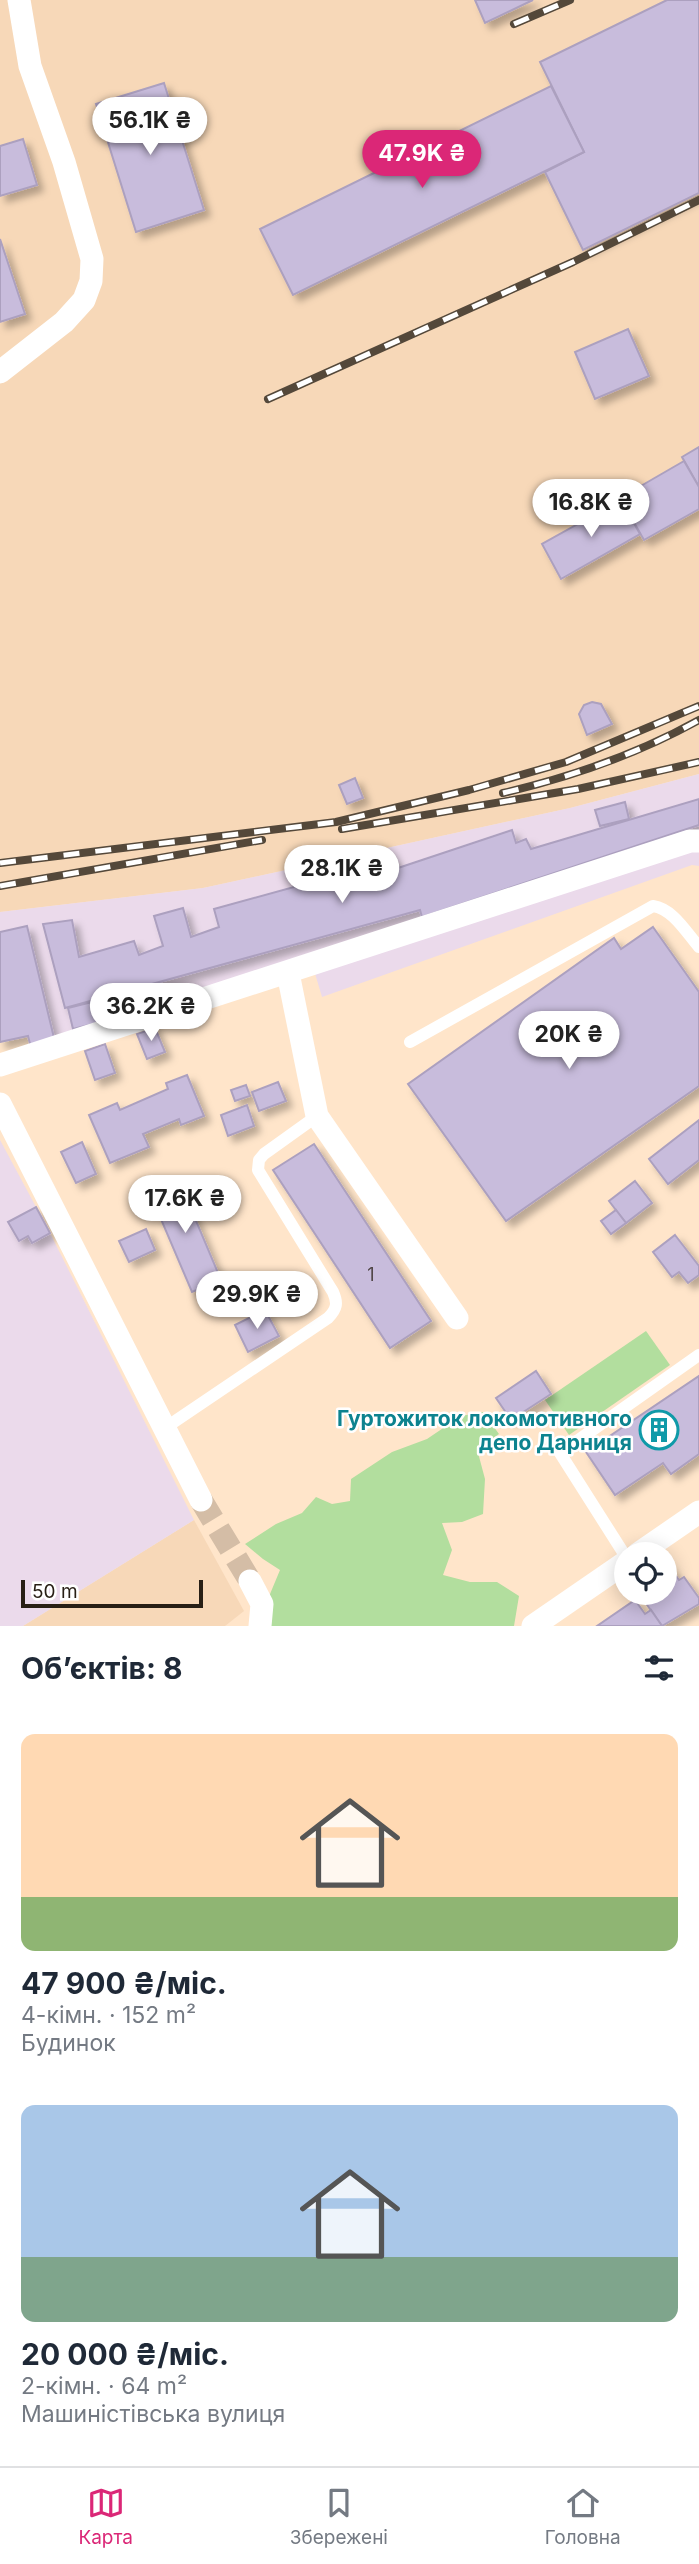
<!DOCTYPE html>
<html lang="uk">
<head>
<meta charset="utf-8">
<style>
	:root { --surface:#fff; --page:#f2f2f3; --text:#1f2937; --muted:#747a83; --line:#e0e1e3; --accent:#db2777 }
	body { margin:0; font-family:Inter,sans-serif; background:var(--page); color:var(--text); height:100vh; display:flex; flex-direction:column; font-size:26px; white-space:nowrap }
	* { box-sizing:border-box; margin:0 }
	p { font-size:23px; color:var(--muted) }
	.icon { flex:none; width:38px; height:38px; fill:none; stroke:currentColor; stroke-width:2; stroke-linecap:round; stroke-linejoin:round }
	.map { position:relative; height:1626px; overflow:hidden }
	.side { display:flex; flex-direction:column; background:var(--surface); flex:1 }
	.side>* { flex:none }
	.fabs { position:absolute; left:614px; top:1542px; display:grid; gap:14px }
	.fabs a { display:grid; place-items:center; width:63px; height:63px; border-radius:50%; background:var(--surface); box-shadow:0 4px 18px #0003; font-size:35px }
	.scale { position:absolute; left:21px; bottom:18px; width:182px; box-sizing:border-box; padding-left:7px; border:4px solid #281f15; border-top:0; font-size:19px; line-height:24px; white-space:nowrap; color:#281f15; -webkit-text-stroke:5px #fff; paint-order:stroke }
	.price { position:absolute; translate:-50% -60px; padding:0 16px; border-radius:24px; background:#fff; color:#222; font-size:23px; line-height:46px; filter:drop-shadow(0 2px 4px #0008) }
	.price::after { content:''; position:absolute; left:50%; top:42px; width:21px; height:16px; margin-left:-10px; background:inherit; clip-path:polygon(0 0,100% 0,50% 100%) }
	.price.active { background:var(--accent); color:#fff }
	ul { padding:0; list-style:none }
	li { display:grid; align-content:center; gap:14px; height:371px; padding:0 21px }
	li span { display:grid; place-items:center; height:217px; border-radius:14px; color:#555 }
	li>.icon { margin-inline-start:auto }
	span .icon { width:126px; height:126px; fill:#fffc; stroke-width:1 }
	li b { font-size:30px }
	h2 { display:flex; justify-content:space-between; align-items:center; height:84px; padding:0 21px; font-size:30px }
	.dock { display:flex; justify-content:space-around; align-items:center; height:98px; border-top:2px solid var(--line); background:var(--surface); font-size:19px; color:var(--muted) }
	.dock a { display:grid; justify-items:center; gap:4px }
	.dock .active { color:var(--accent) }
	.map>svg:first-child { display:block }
	.built { fill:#f7d8b8 }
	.industrial { fill:#ebdaeb }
	.green { fill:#b2de9e }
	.building { fill:#c8bcdc; stroke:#aca0bf; stroke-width:2; filter:url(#shadow) }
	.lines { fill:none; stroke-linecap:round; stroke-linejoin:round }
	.street-tunnel { stroke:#d4bda6; stroke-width:23; stroke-dasharray:23 11; stroke-linecap:butt }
	.lane { stroke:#fff; stroke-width:12 }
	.street { stroke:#fff; stroke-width:23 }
	.rail-casing { stroke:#54483a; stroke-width:8 }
	.rail { stroke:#fff; stroke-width:5; stroke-dasharray:16; stroke-linecap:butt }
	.labels { text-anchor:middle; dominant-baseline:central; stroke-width:5; stroke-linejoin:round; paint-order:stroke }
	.number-label { font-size:18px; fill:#504647 }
	.culture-label { font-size:21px; font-weight:bold; fill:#0d838f; stroke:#fff; text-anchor:end }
</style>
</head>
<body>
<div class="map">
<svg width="699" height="1626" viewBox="0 0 699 1626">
	<defs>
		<filter id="shadow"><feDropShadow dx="6" dy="6" stdDeviation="3.5" flood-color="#0004"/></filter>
	</defs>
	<rect width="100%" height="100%" fill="#ffe5ca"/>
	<!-- built -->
	<g class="built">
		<path d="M0,0H699V774L570,808L203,888L0,912Z"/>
		<path d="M194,1520L244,1611L225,1626H23Z"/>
	</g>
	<!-- industrial -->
	<g class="industrial">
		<path d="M699,774V866L692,865L322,997L311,960L55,1042L28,1036L0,1042V912L203,888L570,808Z"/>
		<path d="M0,1140L50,1233L194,1520L23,1626H0Z"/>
	</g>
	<!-- green -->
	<g class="green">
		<path d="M646,1331L670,1365L569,1435L545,1400Z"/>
		<path d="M483,1412L499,1434L477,1449L485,1479L483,1514L462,1522L442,1523L452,1550L443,1575L470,1582H497L519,1596L514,1626H268L270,1594L280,1570L263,1559L245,1544L276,1524L302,1513L316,1497L332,1504L350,1501L351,1479L392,1452L427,1439L461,1416Z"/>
	</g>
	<!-- building -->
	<g class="building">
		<path d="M475,0H533L485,23Z"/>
		<path d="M667,0H699V193L583,250L545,172L584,152L540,62Z"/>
		<path d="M164,83L204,210L136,232L96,104Z"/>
		<path d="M551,86L584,152L293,295L260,229Z"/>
		<path d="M23,139L37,185L0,196V146Z"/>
		<path d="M0,239L25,314L0,322Z"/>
		<path d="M628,329L649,376L595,399L575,352Z"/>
		<path d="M699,447V487L682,457Z"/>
		<path d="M684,461L699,487V509L644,540L620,498Z"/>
		<path d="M621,500L640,534L561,579L542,544Z"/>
		<path d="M592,702L601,704L612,724L587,735L579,714L584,705Z"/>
		<path d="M355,778L363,798L347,804L339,785Z"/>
		<path d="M699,799V825L422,917L420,910L65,1008L43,924L72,920L79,957L134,941L139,955L163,946L154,916L183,908L191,937L219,927L214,909L392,860L398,868L512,830L516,843L526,839L531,849Z"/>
		<path d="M625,802L629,819L600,826L595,810Z"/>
		<path d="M27,926L55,1042L31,1048L28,1036L0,1042V932Z"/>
		<path d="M653,927L699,992V1086L506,1221L408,1084L614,938L621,949Z"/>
		<path d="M96,1001L101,1022L73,1029L68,1008Z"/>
		<path d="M155,1028L165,1052L147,1059L137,1034Z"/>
		<path d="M105,1044L115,1073L95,1080L85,1051Z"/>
		<path d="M187,1075L204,1116L181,1125L179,1119L143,1134L149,1147L110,1163L89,1115L117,1103L120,1110L168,1089L166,1083Z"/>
		<path d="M278,1082L286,1101L259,1111L252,1092Z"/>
		<path d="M246,1085L250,1096L235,1101L231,1090Z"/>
		<path d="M247,1105L254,1126L228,1136L221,1115Z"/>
		<path d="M699,1120V1160L668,1184L649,1159Z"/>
		<path d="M82,1142L96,1174L76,1183L61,1152Z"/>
		<path d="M314,1144L431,1321L390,1348L273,1170Z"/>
		<path d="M178,1178L221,1280L192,1292L149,1191Z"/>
		<path d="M635,1181L652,1203L626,1223L609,1201Z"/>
		<path d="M36,1207L50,1233L32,1243L28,1236L19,1241L8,1222Z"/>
		<path d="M616,1210L626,1223L611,1234L601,1221Z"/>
		<path d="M146,1229L155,1250L129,1262L119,1241Z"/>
		<path d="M675,1235L699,1266V1275L688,1283L679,1272L672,1277L653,1252Z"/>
		<path d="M265,1310L279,1336L248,1352L235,1325Z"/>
		<path d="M536,1371L551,1394L511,1420L496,1398Z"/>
		<path d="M699,1376V1454L671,1474L663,1463L615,1495L586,1452Z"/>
		<path d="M666,1562L679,1580L684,1577L699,1598V1604L662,1626L645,1602L654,1595L652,1592H665Z"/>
		<path d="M635,1600L645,1614L651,1610L662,1626H597Z"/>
	</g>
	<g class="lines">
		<!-- street-tunnel -->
		<path class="street-tunnel" d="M201,1500L250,1581"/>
		<!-- lane -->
		<g class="lane">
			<path d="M410,1042L653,906C673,909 686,932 699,947"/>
			<path d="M165,1428L328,1318C337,1309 338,1303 333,1292L258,1170L259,1160L264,1154L317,1116"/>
			<path d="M626,1557L560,1453L699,1355"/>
		</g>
		<!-- street -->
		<g class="street">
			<path d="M0,372L64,322L84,300L91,281L92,259L64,162L30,66L19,0"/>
			<path d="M288,973L317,1116L457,1318"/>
			<path d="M0,1065L690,841H699"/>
			<path d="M0,1104L201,1500"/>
			<path d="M638,1554L699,1512"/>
			<path d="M250,1581L262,1604L260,1626"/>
			<path d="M533,1626L626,1562"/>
		</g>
		<defs>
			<g id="rail">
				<path d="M514,24L570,0"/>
				<path d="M268,399L573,262L699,200"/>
				<path d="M503,793C571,777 638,754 699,720"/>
				<path d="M342,829L578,789L699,762"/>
				<path d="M0,863L336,822L469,790L566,762L699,706"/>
				<path d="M0,886L262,840"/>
			</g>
		</defs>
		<!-- rail casing -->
		<use href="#rail" class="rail-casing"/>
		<!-- rail -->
		<use href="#rail" class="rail"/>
	</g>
	<!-- icons -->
	<defs>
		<symbol id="building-ring" viewBox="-11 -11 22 22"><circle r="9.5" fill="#fff" stroke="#0f9aa8" stroke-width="1.5"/><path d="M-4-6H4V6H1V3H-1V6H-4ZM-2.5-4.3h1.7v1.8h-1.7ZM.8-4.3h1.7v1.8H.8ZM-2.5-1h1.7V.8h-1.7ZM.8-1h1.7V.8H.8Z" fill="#0f9aa8"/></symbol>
	</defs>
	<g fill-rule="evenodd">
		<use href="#building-ring" x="637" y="1408" width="44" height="44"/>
	</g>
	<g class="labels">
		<!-- number labels -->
		<g class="number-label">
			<text x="371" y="1274">1</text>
		</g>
		<!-- culture labels -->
		<g class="culture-label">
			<text x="632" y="1418">Гуртожиток локомотивного<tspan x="632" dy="24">депо Дарниця</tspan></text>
		</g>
	</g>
</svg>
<div class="fabs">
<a><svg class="icon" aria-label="locate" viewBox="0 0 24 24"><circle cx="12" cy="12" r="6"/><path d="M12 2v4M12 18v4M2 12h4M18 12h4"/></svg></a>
</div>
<div class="scale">50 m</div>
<b class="price" style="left:150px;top:157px">56.1K ₴</b>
<b class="price active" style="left:422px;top:190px">47.9K ₴</b>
<b class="price" style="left:591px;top:539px">16.8K ₴</b>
<b class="price" style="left:342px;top:905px">28.1K ₴</b>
<b class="price" style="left:151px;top:1043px">36.2K ₴</b>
<b class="price" style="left:569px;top:1071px">20K ₴</b>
<b class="price" style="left:185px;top:1235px">17.6K ₴</b>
<b class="price" style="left:257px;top:1331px">29.9K ₴</b>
</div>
<section class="side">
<h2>Об’єктів: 8<svg class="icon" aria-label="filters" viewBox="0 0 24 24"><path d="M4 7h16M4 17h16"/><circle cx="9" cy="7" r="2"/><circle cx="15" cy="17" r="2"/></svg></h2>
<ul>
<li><span style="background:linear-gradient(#ffd9b3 75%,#8fb573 0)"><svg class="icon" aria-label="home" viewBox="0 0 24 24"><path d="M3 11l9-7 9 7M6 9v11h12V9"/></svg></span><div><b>47 900 ₴/міс.</b><p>4-кімн. · 152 m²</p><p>Будинок</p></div></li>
<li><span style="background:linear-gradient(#a9c7e8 70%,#7fa58c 0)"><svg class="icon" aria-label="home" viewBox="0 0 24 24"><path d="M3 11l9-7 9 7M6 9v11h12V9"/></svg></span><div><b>20 000 ₴/міс.</b><p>2-кімн. · 64 m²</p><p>Машиністівська вулиця</p></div></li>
</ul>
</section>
<nav class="dock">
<a class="active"><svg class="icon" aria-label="map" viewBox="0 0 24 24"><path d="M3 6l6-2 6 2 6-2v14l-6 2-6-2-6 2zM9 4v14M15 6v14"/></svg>Карта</a>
<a><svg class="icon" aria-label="saved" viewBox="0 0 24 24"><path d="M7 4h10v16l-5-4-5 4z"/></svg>Збережені</a>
<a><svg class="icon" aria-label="home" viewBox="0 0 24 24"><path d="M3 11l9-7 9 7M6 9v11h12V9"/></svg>Головна</a>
</nav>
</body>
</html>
